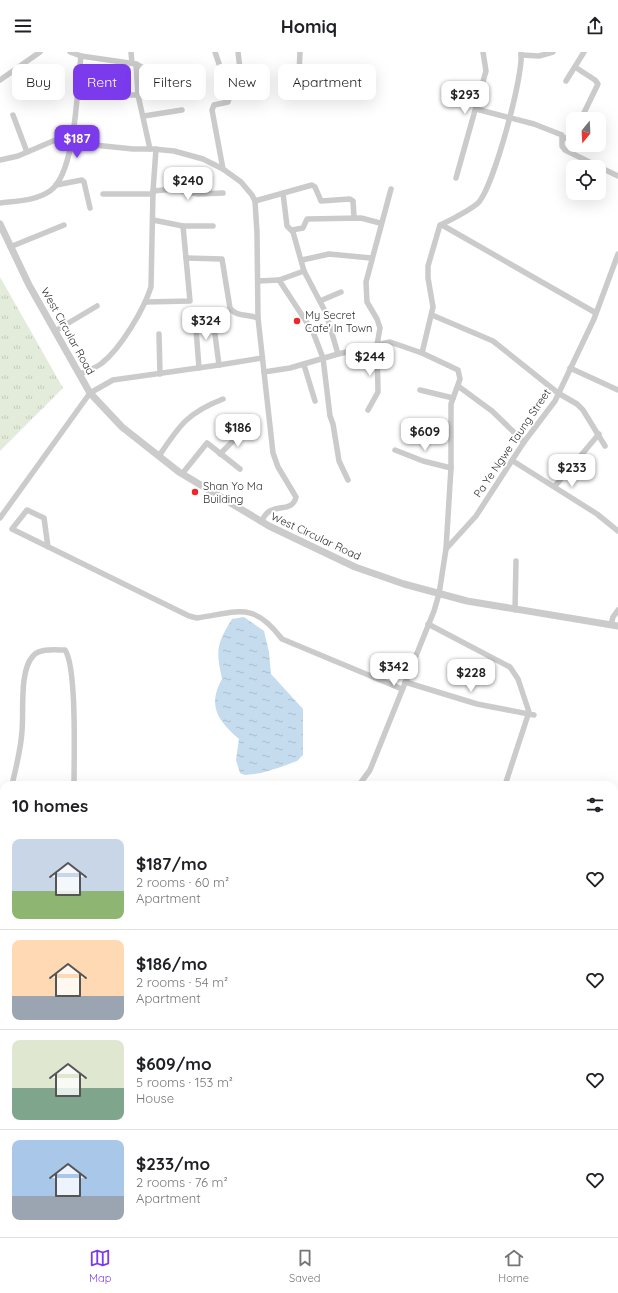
<!DOCTYPE html>
<html lang="en">
<head>
<meta charset="utf-8">
<style>
	:root { --surface:#fff; --page:#f6f6f6; --text:#202124; --muted:#757577; --line:#e0e0e0; --accent:#7c3aed }
	body { margin:0; font-family:Quicksand,sans-serif; background:var(--page); color:var(--text); height:100vh; display:flex; flex-direction:column; font-size:15px; white-space:nowrap }
	* { box-sizing:border-box; margin:0 }
	p { font-size:13px; color:var(--muted) }
	.icon { flex:none; width:22px; height:22px; fill:none; stroke:currentColor; stroke-width:2; stroke-linecap:round; stroke-linejoin:round }
	.map { position:relative; flex:1; overflow:hidden }
	.details { position:absolute; left:0px; top:729px; width:618px; height:456px; display:flex; flex-direction:column; background:var(--surface); border-radius:12px 12px 0 0; box-shadow:0 4px 16px #0002 }
	.details>* { flex:none }
	.guide { position:absolute; left:12px; top:12px; width:400px; height:36px; display:flex; gap:8px }
	.needle { width:26px; rotate:198deg }
	.controls { position:absolute; left:566px; top:60px; display:grid; gap:8px }
	.controls a { display:grid; place-items:center; width:40px; height:40px; border-radius:8px; background:var(--surface); box-shadow:0 4px 16px #0002; font-size:20px }
	.price { position:absolute; translate:-50% -34px; padding:0 9px; border-radius:8px; background:#fff; color:#222; font-size:13px; line-height:26px; filter:drop-shadow(0 1px 2px #0008) }
	.price::after { content:''; position:absolute; left:50%; top:24px; width:12px; height:9px; margin-left:-6px; background:inherit; clip-path:polygon(0 0,100% 0,50% 100%) }
	.price.on { background:var(--accent); color:#fff }
	ul { padding:0; list-style:none }
	li { display:flex; align-items:center; gap:12px; height:100px; padding:0 12px }
	li+li { border-top:1px solid var(--line) }
	li span { display:grid; place-items:center; flex:none; width:112px; height:80px; border-radius:8px; color:#555 }
	li>.icon { margin-inline-start:auto }
	span .icon { width:48px; height:48px; fill:#fffc; stroke-width:1 }
	li b { font-size:17px }
	h2 { display:flex; justify-content:space-between; align-items:center; height:48px; padding:0 12px; font-size:17px }
	.tag { padding:0 14px; border-radius:8px; background:var(--surface); box-shadow:0 4px 16px #0002; font-size:14px; line-height:36px }
	.tag.on { background:var(--accent); color:#fff }
	header { display:flex; justify-content:space-between; align-items:center; height:52px; padding:0 12px; background:var(--surface); font-size:18px; font-weight:700 }
	.menu { display:flex; justify-content:space-around; align-items:center; height:56px; border-top:1px solid var(--line); background:var(--surface); font-size:11px; color:var(--muted) }
	.menu a { display:grid; justify-items:center; gap:2px }
	.menu .on { color:var(--accent) }
	.map>svg:first-child { display:block }
	.grass { fill:url(#grass-tufts) }
	.water { fill:url(#water-ripples) }
	.lines { fill:none; stroke-linecap:round; stroke-linejoin:round }
	.minor { stroke:#cbcbcb; stroke-width:5.5 }
	.tertiary { stroke:#cbcbcb; stroke-width:7 }
	.trunk { stroke:#9e9e9e; stroke-width:9 }
	.poi-dot { fill:#f12429; stroke:#fff; stroke-width:1.5 }
	.labels { text-anchor:middle; dominant-baseline:central; stroke-width:4; stroke-linejoin:round; paint-order:stroke }
	.poi-label { font-size:11px; fill:#2e2e2e; stroke:#fff; text-anchor:start }
	.street-label { font-size:11px; fill:#2e2e2e; stroke:#fff }
</style>
</head>
<body>
<header><svg class="icon" aria-label="menu" viewBox="0 0 24 24"><path d="M4 6h16M4 12h16M4 18h16"/></svg>Homiq<svg class="icon" aria-label="share" viewBox="0 0 24 24"><path d="M12 15V3M7 8l5-5 5 5M5 13v7h14v-7"/></svg></header>
<div class="map">
<svg width="618" height="1185" viewBox="0 0 618 1185">
	<defs>
		<pattern id="grass-tufts" width="24" height="20" patternUnits="userSpaceOnUse"><rect width="24" height="20" fill="#e3ecda"/><path d="M3 7l-1-3M5 7V3M7 7l1-3M15 17l-1-3M17 17v-4M19 17l1-3" fill="none" stroke="#c3cbbb"/></pattern>
		<pattern id="water-ripples" width="26" height="14" patternUnits="userSpaceOnUse"><rect width="26" height="14" fill="#c5dcee"/><path d="M2 4q2-2 4 0t4 0M15 11q2-2 4 0t4 0" fill="none" stroke="#aabdcc"/></pattern>
	</defs>
	<rect width="100%" height="100%" fill="#fff"/>
	<!-- grass -->
	<path class="grass" d="M0,225L63,336L0,399Z"/>
	<!-- water -->
	<g class="water">
		<path d="M244,565L264,579L269,600L271,622L303,657V703L297,709L281,715L261,721L245,723L240,721L236,708L239,687C218,669 207,654 222,627C216,598 216,593 232,567Z"/>
		<path d="M327,1181H452L454,1185H325Z"/>
	</g>
	<g class="lines">
		<!-- minor -->
		<g class="minor">
			<path d="M70,0L81,4L136,12L162,26"/>
			<path d="M131,0L132,11"/>
			<path d="M215,0L230,44L228,50L214,53L212,58L223,117"/>
			<path d="M238,0L240,17"/>
			<path d="M300,0L299,22L306,45"/>
			<path d="M521,3L539,4L553,0"/>
			<path d="M136,12L138,43L150,97"/>
			<path d="M575,15L595,28L598,32L581,67"/>
			<path d="M0,28L40,0"/>
			<path d="M566,29L584,0"/>
			<path d="M77,43H138"/>
			<path d="M476,57L534,72L562,83V94L565,98L618,124"/>
			<path d="M13,63L27,100"/>
			<path d="M144,64L182,58"/>
			<path d="M563,87L572,83L573,81"/>
			<path d="M72,94L94,93L133,97H153L174,99L203,107L223,117L241,130L252,143L255,149L257,181L258,266L273,401L278,415L296,445C293,458 282,454 272,458C266,460 264,465 261,470"/>
			<path d="M0,108L18,104L53,89L73,85"/>
			<path d="M456,126L486,19L483,0"/>
			<path d="M56,133L82,128L84,130L90,156"/>
			<path d="M153,139L174,137L198,142L223,141"/>
			<path d="M283,141L287,174L293,180L304,219L326,261L338,302"/>
			<path d="M103,142H153"/>
			<path d="M255,149L312,133L315,135L321,149L350,147L353,149L354,165"/>
			<path d="M0,151C17,149 35,149 50,139C76,121 77,35 81,4"/>
			<path d="M153,168L183,174H213"/>
			<path d="M442,173L596,261"/>
			<path d="M292,178L303,176L307,167L361,166L380,171"/>
			<path d="M10,195L64,173"/>
			<path d="M186,206L222,207L230,256C236,265 249,262 258,266"/>
			<path d="M302,208L329,202L371,206"/>
			<path d="M279,228L304,219"/>
			<path d="M258,229L279,228L313,280L323,306L330,364L333,372L339,409L348,428"/>
			<path d="M320,249L341,240"/>
			<path d="M146,250L190,249L183,174"/>
			<path d="M432,263L493,289L558,341L577,352L583,358L605,394"/>
			<path d="M195,264L199,316"/>
			<path d="M214,275L219,313"/>
			<path d="M55,279L97,254"/>
			<path d="M159,282L160,322"/>
			<path d="M422,301L433,255L428,226V214L440,173C447,170 474,156 479,150C494,132 524,23 521,0"/>
			<path d="M304,313L315,349"/>
			<path d="M570,316L618,338"/>
			<path d="M264,320L290,316L338,302L390,290L422,301L458,318L460,327L451,352V416L446,497"/>
			<path d="M80,322C87,319 96,316 102,311C121,296 144,257 151,235L153,139L156,97"/>
			<path d="M458,334L492,359L524,390"/>
			<path d="M420,338L453,346"/>
			<path d="M368,358L378,340L377,293L380,276L377,267L367,250L366,230L391,137"/>
			<path d="M395,398L423,409L451,416"/>
			<path d="M220,402L245,377"/>
			<path d="M159,404C179,374 187,361 223,347"/>
			<path d="M513,409L597,462L618,479"/>
			<path d="M182,422L207,391L240,417"/>
			<path d="M555,434L599,382"/>
			<path d="M0,466L90,341L113,328L219,313L262,306"/>
			<path d="M48,495L44,466L27,458L12,477L189,564L197,566C239,560 253,549 282,587L402,637"/>
			<path d="M515,558L516,509"/>
			<path d="M428,572L510,615L518,627L529,660L505,733"/>
			<path d="M611,573L613,565L618,558"/>
			<path d="M405,630L477,652L534,663"/>
			<path d="M12,733C16,715 21,697 22,679C24,659 19,619 33,604C40,596 55,598 65,598C77,615 74,707 74,733"/>
			<path d="M359,733L370,718L434,559L439,542L446,497L476,464L524,390L555,349L594,267L618,202"/>
			<path d="M0,766L4,767"/>
			<path d="M0,858L4,856"/>
			<path d="M0,899L4,900"/>
			<path d="M614,924L618,925"/>
			<path d="M614,932L618,941"/>
			<path d="M614,1048L618,1047"/>
			<path d="M614,1107L616,1111L614,1126"/>
			<path d="M614,1145H618"/>
			<path d="M493,1185L512,1181"/>
			<path d="M606,1185L607,1181"/>
		</g>
		<!-- tertiary -->
		<g class="tertiary">
			<path d="M0,172L29,233L90,341L122,375L179,420L269,474L355,515L404,532L467,549L618,574"/>
			<path d="M614,836L618,827"/>
			<path d="M493,1185V1181"/>
		</g>
		<!-- trunk -->
		<g class="trunk">
			<path d="M0,1146L4,1148"/>
			<path d="M0,1155L4,1158"/>
			<path d="M36,1181L41,1185"/>
			<path d="M47,1181L52,1185"/>
		</g>
	</g>
	<!-- markers -->
	<g class="poi-dot">
		<circle cx="297" cy="269" r="4"/>
		<circle cx="195" cy="440" r="4"/>
	</g>
	<g class="labels">
		<!-- poi labels -->
		<g class="poi-label">
			<text x="305" y="263">My Secret<tspan x="305" dy="13">Cafe' In Town</tspan></text>
			<text x="203" y="434">Shan Yo Ma<tspan x="203" dy="13">Building</tspan></text>
		</g>
		<!-- street labels -->
		<g class="street-label">
			<text transform="translate(68 279) rotate(61)">West Circular Road</text>
			<text transform="translate(512 391) rotate(-56)">Pa Ye Ngwe Taung Street</text>
			<text transform="translate(316 484) rotate(25)">West Circular Road</text>
		</g>
	</g>
</svg>
<div class="controls">
<a><svg class="needle" viewBox="-14 -14 28 28"><path d="M0-13l5 13h-10z" fill="#e53935"/><path d="M0 13l5-13h-10z" fill="#757577"/></svg></a>
<a><svg class="icon" aria-label="locate" viewBox="0 0 24 24"><circle cx="12" cy="12" r="6"/><path d="M12 2v4M12 18v4M2 12h4M18 12h4"/></svg></a>
</div>
<b class="price" style="left:465px;top:63px">$293</b>
<b class="price on" style="left:77px;top:107px">$187</b>
<b class="price" style="left:188px;top:149px">$240</b>
<b class="price" style="left:206px;top:289px">$324</b>
<b class="price" style="left:370px;top:325px">$244</b>
<b class="price" style="left:238px;top:396px">$186</b>
<b class="price" style="left:425px;top:400px">$609</b>
<b class="price" style="left:572px;top:436px">$233</b>
<b class="price" style="left:394px;top:635px">$342</b>
<b class="price" style="left:471px;top:641px">$228</b>
<div class="guide">
<a class="tag">Buy</a>
<a class="tag on">Rent</a>
<a class="tag">Filters</a>
<a class="tag">New</a>
<a class="tag">Apartment</a>
</div>
<section class="details">
<h2>10 homes<svg class="icon" aria-label="filters" viewBox="0 0 24 24"><path d="M4 7h16M4 17h16"/><circle cx="9" cy="7" r="2"/><circle cx="15" cy="17" r="2"/></svg></h2>
<ul>
<li><span style="background:linear-gradient(#c9d6e8 65%,#8fb573 0)"><svg class="icon" aria-label="home" viewBox="0 0 24 24"><path d="M3 11l9-7 9 7M6 9v11h12V9"/></svg></span><div><b>$187/mo</b><p>2 rooms · 60 m²</p><p>Apartment</p></div><svg class="icon" aria-label="heart" viewBox="0 0 24 24"><path d="M12 20l-8-8c-3-5 5-10 8-4 3-6 11-1 8 4z"/></svg></li>
<li><span style="background:linear-gradient(#ffd9b3 70%,#9aa5b1 0)"><svg class="icon" aria-label="home" viewBox="0 0 24 24"><path d="M3 11l9-7 9 7M6 9v11h12V9"/></svg></span><div><b>$186/mo</b><p>2 rooms · 54 m²</p><p>Apartment</p></div><svg class="icon" aria-label="heart" viewBox="0 0 24 24"><path d="M12 20l-8-8c-3-5 5-10 8-4 3-6 11-1 8 4z"/></svg></li>
<li><span style="background:linear-gradient(#dfe7d0 60%,#7fa58c 0)"><svg class="icon" aria-label="home" viewBox="0 0 24 24"><path d="M3 11l9-7 9 7M6 9v11h12V9"/></svg></span><div><b>$609/mo</b><p>5 rooms · 153 m²</p><p>House</p></div><svg class="icon" aria-label="heart" viewBox="0 0 24 24"><path d="M12 20l-8-8c-3-5 5-10 8-4 3-6 11-1 8 4z"/></svg></li>
<li><span style="background:linear-gradient(#a9c7e8 70%,#9aa5b1 0)"><svg class="icon" aria-label="home" viewBox="0 0 24 24"><path d="M3 11l9-7 9 7M6 9v11h12V9"/></svg></span><div><b>$233/mo</b><p>2 rooms · 76 m²</p><p>Apartment</p></div><svg class="icon" aria-label="heart" viewBox="0 0 24 24"><path d="M12 20l-8-8c-3-5 5-10 8-4 3-6 11-1 8 4z"/></svg></li>
</ul>
</section>
</div>
<nav class="menu">
<a class="on"><svg class="icon" aria-label="map" viewBox="0 0 24 24"><path d="M3 6l6-2 6 2 6-2v14l-6 2-6-2-6 2zM9 4v14M15 6v14"/></svg>Map</a>
<a><svg class="icon" aria-label="saved" viewBox="0 0 24 24"><path d="M7 4h10v16l-5-4-5 4z"/></svg>Saved</a>
<a><svg class="icon" aria-label="home" viewBox="0 0 24 24"><path d="M3 11l9-7 9 7M6 9v11h12V9"/></svg>Home</a>
</nav>
</body>
</html>
